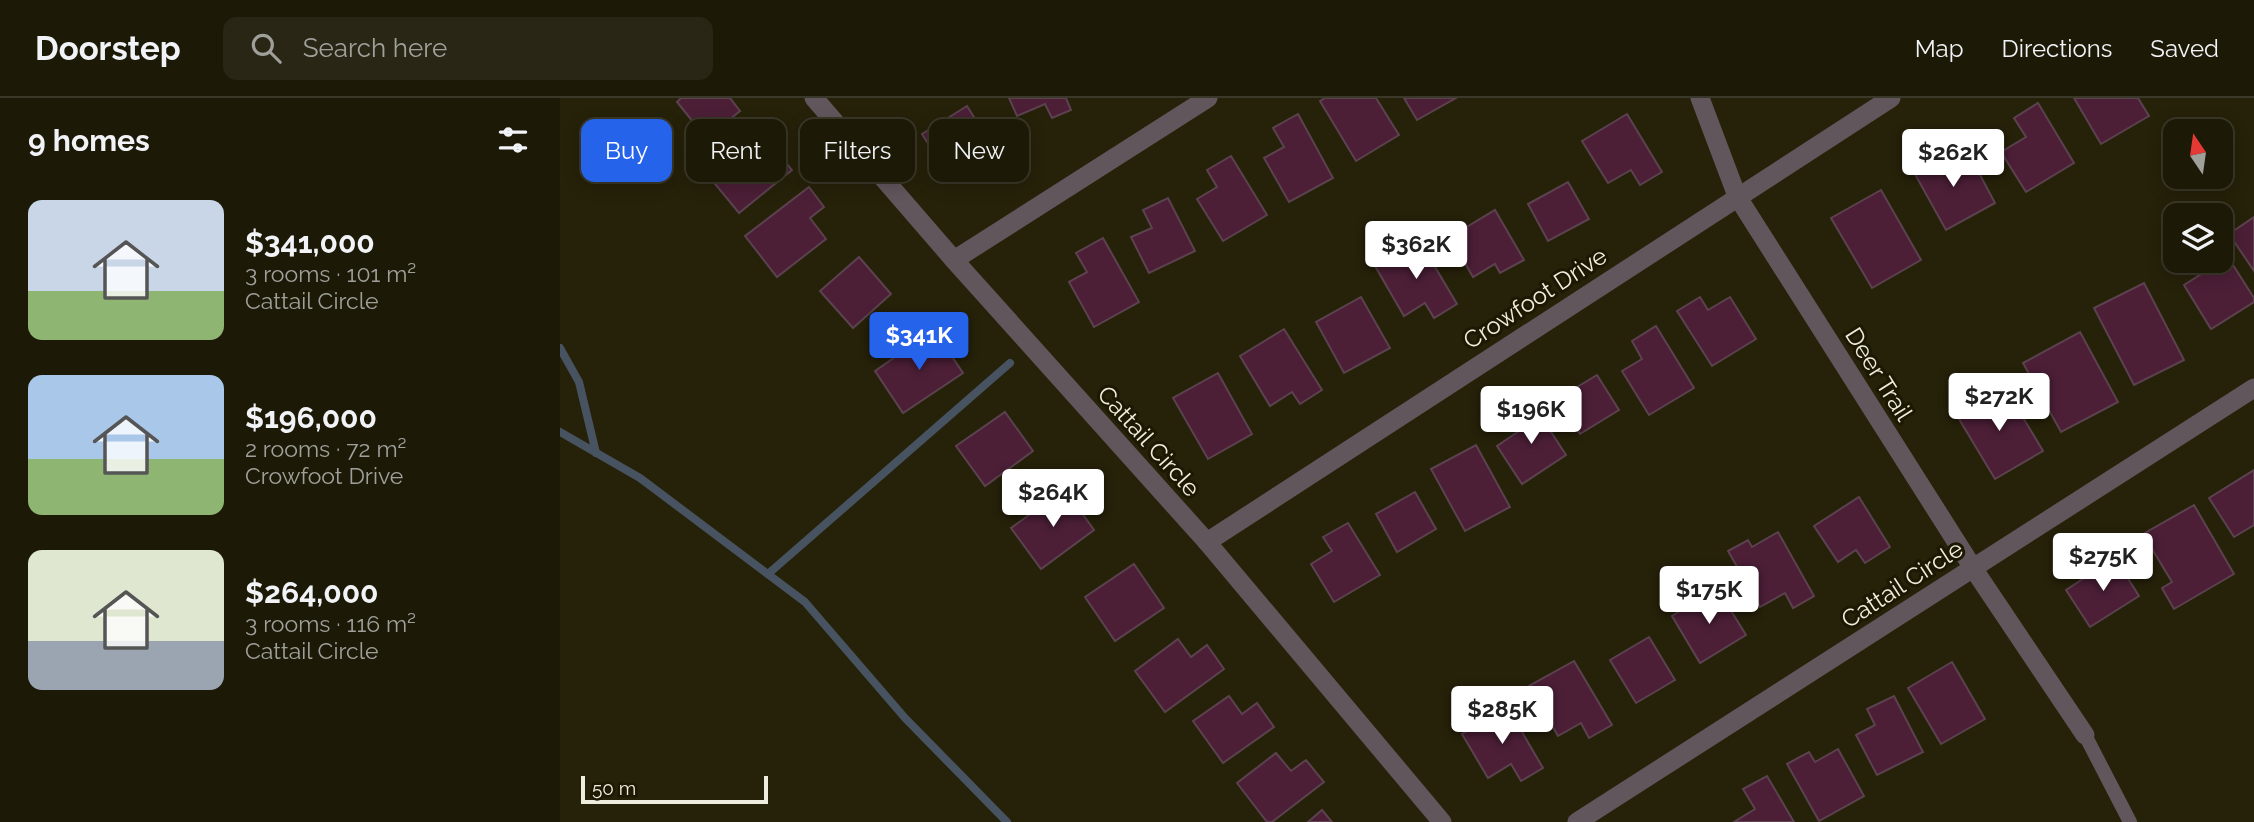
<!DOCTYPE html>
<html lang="en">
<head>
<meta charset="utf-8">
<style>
	:root { --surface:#1c1907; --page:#292615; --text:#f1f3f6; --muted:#a0a09b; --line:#3a3828; --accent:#2563eb }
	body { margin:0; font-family:Raleway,sans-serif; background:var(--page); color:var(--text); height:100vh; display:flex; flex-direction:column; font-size:26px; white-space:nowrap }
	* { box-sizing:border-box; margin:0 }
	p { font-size:23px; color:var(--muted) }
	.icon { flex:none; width:38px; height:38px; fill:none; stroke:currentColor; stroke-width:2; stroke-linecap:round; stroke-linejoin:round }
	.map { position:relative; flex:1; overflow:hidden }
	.drawer { display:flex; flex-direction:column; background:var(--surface); width:560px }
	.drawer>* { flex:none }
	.top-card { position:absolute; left:21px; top:21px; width:665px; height:63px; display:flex; gap:14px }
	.needle { width:46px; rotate:347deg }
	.buttons { position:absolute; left:1603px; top:21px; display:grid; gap:14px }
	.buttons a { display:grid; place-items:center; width:70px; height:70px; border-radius:14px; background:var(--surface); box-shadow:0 4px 18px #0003,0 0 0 2px var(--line); font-size:35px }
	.scale { position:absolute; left:21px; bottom:18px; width:187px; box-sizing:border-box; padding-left:7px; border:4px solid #efedde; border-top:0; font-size:19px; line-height:24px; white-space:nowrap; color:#efedde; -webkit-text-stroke:5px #1c1802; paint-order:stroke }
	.price { position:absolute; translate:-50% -60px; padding:0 16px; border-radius:7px; background:#fff; color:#222; font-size:23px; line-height:46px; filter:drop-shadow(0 2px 4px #0008) }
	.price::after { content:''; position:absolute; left:50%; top:42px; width:21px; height:16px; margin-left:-10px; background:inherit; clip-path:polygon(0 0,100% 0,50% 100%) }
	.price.active { background:var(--accent); color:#fff }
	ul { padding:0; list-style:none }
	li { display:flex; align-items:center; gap:21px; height:175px; padding:0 28px }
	li span { display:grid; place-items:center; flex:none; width:196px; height:140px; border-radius:14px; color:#555 }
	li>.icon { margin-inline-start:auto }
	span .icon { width:84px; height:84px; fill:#fffc; stroke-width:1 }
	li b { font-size:30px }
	h2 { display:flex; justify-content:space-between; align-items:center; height:84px; padding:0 28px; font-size:30px }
	.pill { padding:0 24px; border-radius:14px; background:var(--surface); box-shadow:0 4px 18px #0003,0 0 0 2px var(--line); font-size:24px; line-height:63px }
	.pill.active { background:var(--accent); color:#fff }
	header { display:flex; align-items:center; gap:42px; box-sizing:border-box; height:98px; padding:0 35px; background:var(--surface); border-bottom:2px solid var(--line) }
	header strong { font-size:33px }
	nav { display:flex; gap:38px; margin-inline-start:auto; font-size:24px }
	.search { width:490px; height:63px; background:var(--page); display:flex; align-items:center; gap:18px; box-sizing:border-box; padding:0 24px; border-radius:14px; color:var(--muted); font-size:26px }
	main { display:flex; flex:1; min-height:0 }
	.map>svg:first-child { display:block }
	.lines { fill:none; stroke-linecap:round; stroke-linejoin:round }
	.stream { stroke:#485361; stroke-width:8 }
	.building { fill:#4c1f37; stroke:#5b424e; stroke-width:2 }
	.service { stroke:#61565c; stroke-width:14 }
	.minor { stroke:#61565c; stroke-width:19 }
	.labels { text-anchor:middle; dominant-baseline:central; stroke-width:6; stroke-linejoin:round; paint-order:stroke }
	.street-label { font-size:24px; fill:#efedde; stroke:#1c1802 }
</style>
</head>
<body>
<header>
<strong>Doorstep</strong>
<div class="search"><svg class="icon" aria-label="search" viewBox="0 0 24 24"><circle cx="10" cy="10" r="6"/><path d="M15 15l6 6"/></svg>Search here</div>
<nav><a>Map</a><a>Directions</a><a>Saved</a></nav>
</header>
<main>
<section class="drawer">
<h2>9 homes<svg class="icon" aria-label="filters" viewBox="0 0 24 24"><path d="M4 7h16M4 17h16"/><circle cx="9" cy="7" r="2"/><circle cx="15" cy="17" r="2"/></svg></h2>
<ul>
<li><span style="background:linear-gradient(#c9d6e8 65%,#8fb573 0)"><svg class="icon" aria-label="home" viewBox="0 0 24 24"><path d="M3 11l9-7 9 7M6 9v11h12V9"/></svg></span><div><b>$341,000</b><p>3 rooms · 101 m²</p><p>Cattail Circle</p></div></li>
<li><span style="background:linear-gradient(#a9c7e8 60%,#8fb573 0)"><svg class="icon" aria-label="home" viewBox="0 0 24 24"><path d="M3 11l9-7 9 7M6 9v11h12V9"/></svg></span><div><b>$196,000</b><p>2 rooms · 72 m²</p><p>Crowfoot Drive</p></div></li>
<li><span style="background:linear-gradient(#dfe7d0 65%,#9aa5b1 0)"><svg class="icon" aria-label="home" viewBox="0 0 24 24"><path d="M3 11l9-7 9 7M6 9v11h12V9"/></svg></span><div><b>$264,000</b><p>3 rooms · 116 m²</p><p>Cattail Circle</p></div></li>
</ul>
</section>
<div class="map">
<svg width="1694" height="724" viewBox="0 0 1694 724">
	<rect width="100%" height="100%" fill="#262109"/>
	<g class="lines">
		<!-- stream -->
		<g class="stream">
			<path d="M0,250L19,284L36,355"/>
			<path d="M0,334L80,380L245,504L345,620L447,724"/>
			<path d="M208,476L450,265"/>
		</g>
	</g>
	<!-- building -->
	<g class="building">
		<path d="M121,0H170L180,13L146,40L117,4Z"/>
		<path d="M449,0H506L511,12L492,20L485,6L457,18Z"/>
		<path d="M765,0H816L839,37L796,63L760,3Z"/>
		<path d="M844,0H896L857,22Z"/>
		<path d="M1514,0H1578L1589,18L1541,46Z"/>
		<path d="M1478,5L1514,65L1466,94L1441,54L1466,39L1454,20Z"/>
		<path d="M407,8L436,54L391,82L362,36Z"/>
		<path d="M738,16L773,80L729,104L704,60L724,49L713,30Z"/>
		<path d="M1067,16L1102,74L1080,87L1071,72L1048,85L1022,43Z"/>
		<path d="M185,43L201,62L215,51L232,72L179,115L146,75Z"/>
		<path d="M1380,54L1389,70L1410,58L1435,105L1386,132L1351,69Z"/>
		<path d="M671,58L707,117L663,143L637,101L657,89L647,72Z"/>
		<path d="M1008,84L1029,121L988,143L968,106Z"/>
		<path d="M249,89L264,109L250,120L266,141L217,179L185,138Z"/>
		<path d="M1321,92L1361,162L1312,190L1271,120Z"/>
		<path d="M608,100L635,153L589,175L571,139L592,130L583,112Z"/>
		<path d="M935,112L964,162L940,175L935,166L913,179L890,139Z"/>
		<path d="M1694,119V173L1669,136Z"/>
		<path d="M543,140L579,204L534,229L509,184L527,174L516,155Z"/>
		<path d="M859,142L897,206L874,220L865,205L844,218L815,168Z"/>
		<path d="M299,159L331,196L293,230L260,193Z"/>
		<path d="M1668,159L1694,200V204L1651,231L1624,187Z"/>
		<path d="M1584,185L1624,262L1574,287L1534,210Z"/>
		<path d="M801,199L830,250L784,275L756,224Z"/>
		<path d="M1140,199L1148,212L1170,199L1196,241L1152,268L1117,213Z"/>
		<path d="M1096,228L1134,290L1089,317L1062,273L1082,261L1072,243Z"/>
		<path d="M724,231L762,292L740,306L732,294L710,308L680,258Z"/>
		<path d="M374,232L403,275L343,315L315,273Z"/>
		<path d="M1520,234L1558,304L1501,334L1463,265Z"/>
		<path d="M658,275L692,336L648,361L613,300Z"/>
		<path d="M1037,277L1059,312L1020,336L997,301Z"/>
		<path d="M1446,291L1483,353L1435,381L1393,311L1413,298L1418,308Z"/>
		<path d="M973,306L1006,357L962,386L937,348L959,333L951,320Z"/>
		<path d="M445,314L473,353L425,388L396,348Z"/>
		<path d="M916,347L950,409L905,433L871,371Z"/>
		<path d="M1694,372V427L1674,439L1649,400Z"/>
		<path d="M505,391L534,432L481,471L451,430Z"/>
		<path d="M855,394L876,431L837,454L816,416Z"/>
		<path d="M1299,399L1330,449L1305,465L1296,452L1278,464L1254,428Z"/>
		<path d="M1634,407L1674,476L1614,511L1602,490L1612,484L1583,436Z"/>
		<path d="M788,425L820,477L774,504L751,466L772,453L763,439Z"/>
		<path d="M1218,434L1254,498L1233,510L1225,495L1200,509L1168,453L1188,442L1192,449Z"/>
		<path d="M1555,460L1579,498L1530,529L1506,492Z"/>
		<path d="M574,466L604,510L555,543L525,499Z"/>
		<path d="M1157,490L1186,537L1140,565L1112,518Z"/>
		<path d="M1089,539L1115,582L1076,605L1050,562Z"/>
		<path d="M618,541L631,559L647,547L664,571L605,614L575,573Z"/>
		<path d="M1014,563L1052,627L1029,640L1021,625L998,638L969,588Z"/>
		<path d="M1392,564L1425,621L1381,646L1348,590Z"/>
		<path d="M669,598L682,616L697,605L714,629L663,665L633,623Z"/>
		<path d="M1334,598L1363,654L1317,677L1296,637L1315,627L1307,611Z"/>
		<path d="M948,610L983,670L961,683L951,666L928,680L902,636Z"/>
		<path d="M1278,651L1304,698L1259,723L1227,666L1249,654L1255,664Z"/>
		<path d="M716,655L731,673L746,662L764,684L712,724H707L677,685Z"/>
		<path d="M1207,678L1234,724H1174L1195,711L1183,691Z"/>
		<path d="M762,712L772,724H748Z"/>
	</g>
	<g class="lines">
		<!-- service -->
		<path class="service" d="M1525,637L1570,724"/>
		<!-- minor -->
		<g class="minor">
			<path d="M254,0L394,162L647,444L882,724"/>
			<path d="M1140,0L1177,98L1413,470L1525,637"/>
			<path d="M394,162L648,0"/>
			<path d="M647,444L1331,0"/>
			<path d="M1017,724L1694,290"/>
		</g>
	</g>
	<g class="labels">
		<!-- street labels -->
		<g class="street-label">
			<text transform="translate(975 200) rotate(-33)">Crowfoot Drive</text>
			<text transform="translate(1319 276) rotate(58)">Deer Trail</text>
			<text transform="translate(589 343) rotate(48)">Cattail Circle</text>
			<text transform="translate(1342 486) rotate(-33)">Cattail Circle</text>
		</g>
	</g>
</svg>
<div class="buttons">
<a><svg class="needle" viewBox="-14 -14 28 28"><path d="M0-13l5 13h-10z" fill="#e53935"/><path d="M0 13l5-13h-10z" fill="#a0a09b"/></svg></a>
<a><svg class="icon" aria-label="layers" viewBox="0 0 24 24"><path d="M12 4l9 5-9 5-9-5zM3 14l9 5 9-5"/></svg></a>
</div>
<div class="scale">50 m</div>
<b class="price" style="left:1393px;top:91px">$262K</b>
<b class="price" style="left:856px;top:183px">$362K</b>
<b class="price active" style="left:359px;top:274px">$341K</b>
<b class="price" style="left:1439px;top:335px">$272K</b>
<b class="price" style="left:971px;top:348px">$196K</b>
<b class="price" style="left:493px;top:431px">$264K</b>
<b class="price" style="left:1543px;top:495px">$275K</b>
<b class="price" style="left:1149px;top:528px">$175K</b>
<b class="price" style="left:942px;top:648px">$285K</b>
<div class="top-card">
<a class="pill active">Buy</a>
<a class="pill">Rent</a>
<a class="pill">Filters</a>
<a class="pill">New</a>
</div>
</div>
</main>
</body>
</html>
